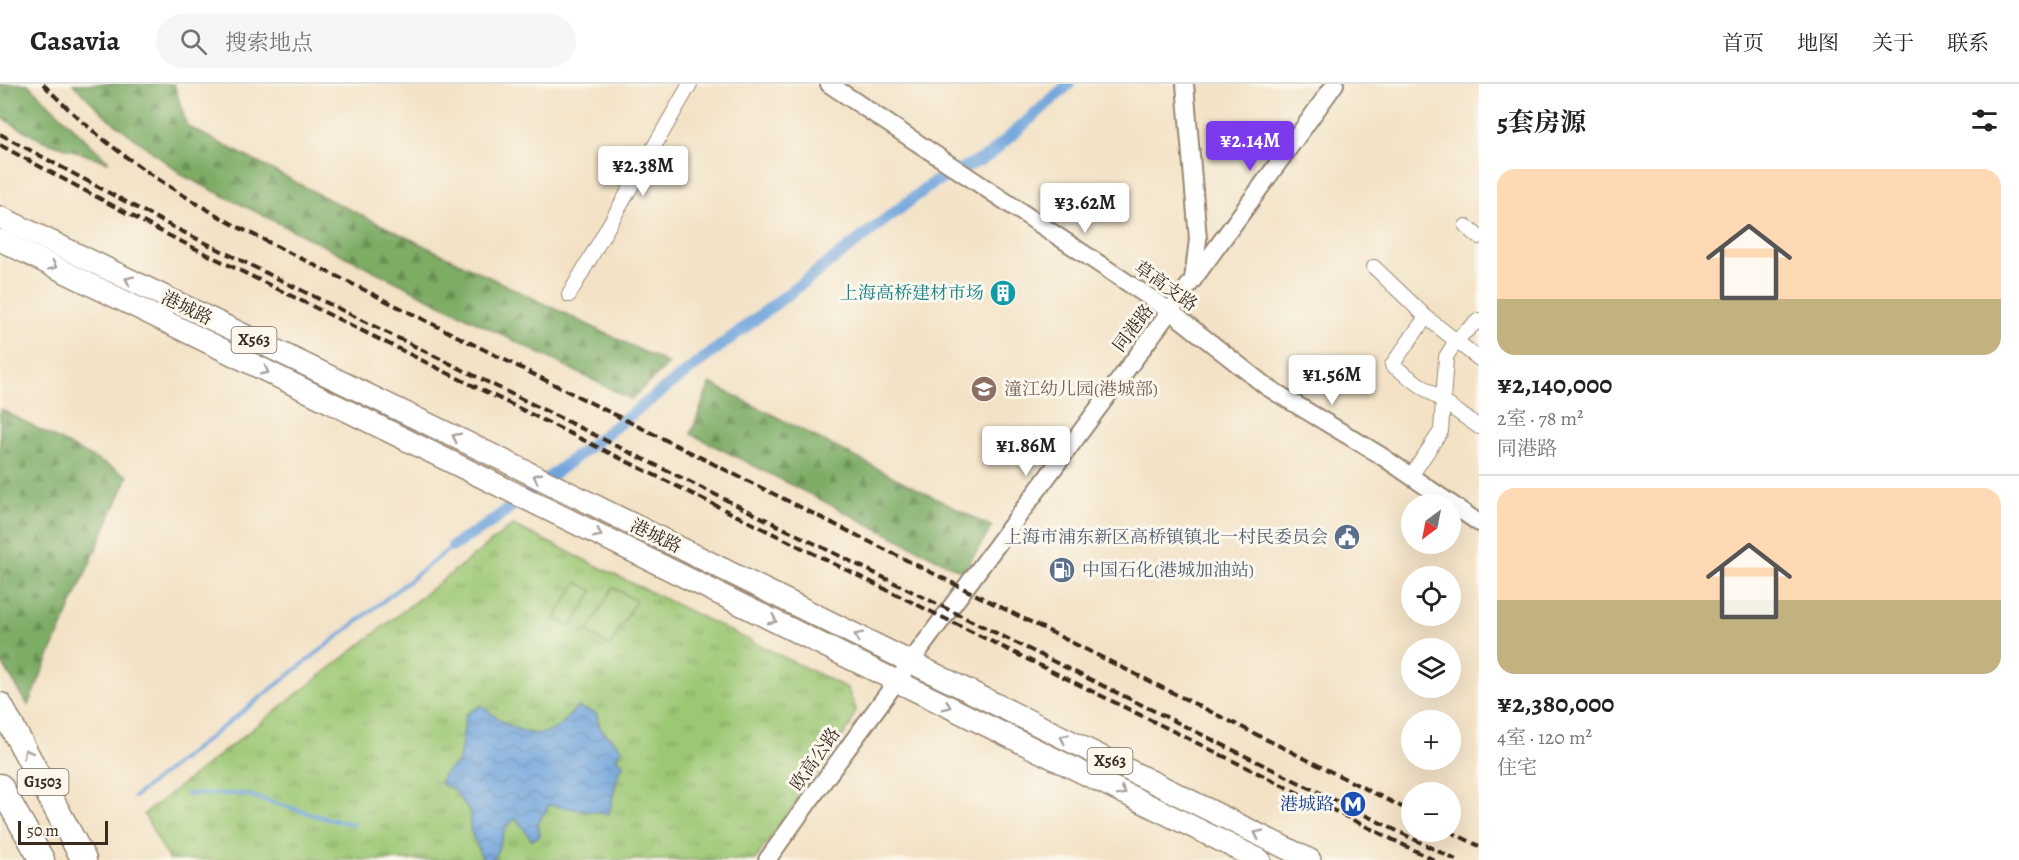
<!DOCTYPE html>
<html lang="zh">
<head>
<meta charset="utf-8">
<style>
	:root { --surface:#fff; --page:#f6f6f6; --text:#222; --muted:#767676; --line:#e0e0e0; --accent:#7c3aed }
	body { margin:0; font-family:Alegreya,"Noto Serif SC",serif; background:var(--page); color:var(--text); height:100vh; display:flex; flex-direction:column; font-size:22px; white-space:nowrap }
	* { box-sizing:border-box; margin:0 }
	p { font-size:20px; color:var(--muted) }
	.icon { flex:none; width:33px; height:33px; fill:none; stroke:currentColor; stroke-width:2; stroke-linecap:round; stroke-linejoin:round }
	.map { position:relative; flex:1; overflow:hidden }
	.side { display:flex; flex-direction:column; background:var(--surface); width:540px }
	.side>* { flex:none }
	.needle { width:39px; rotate:212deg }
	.fabs { position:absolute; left:1401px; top:410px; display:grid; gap:12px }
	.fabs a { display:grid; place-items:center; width:60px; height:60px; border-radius:50%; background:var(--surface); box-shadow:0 6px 24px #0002; font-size:30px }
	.scale { position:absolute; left:18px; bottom:15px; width:90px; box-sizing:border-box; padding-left:6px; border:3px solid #3b2a1e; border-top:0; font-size:16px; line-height:21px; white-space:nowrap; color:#3b2a1e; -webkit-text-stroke:4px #fbf7ec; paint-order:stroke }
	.price { position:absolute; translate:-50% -51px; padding:0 14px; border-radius:6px; background:#fff; color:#222; font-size:20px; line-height:39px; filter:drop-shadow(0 2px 3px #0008) }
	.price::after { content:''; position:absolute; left:50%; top:36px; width:18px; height:14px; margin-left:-9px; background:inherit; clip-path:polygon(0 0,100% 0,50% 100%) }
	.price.current { background:var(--accent); color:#fff }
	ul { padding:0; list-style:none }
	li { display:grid; align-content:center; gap:12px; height:318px; padding:0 18px }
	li+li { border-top:2px solid var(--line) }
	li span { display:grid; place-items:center; height:186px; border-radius:18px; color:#555 }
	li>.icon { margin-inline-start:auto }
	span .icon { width:108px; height:108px; fill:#fffc; stroke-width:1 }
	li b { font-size:26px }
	h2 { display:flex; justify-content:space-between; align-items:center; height:72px; padding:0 18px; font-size:26px }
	header { display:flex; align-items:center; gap:36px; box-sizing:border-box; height:84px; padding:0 30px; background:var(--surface); border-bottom:2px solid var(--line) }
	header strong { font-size:28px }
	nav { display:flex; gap:33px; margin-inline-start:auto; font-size:21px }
	.search { width:420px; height:54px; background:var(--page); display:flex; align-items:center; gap:15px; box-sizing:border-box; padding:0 21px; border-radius:33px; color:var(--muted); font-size:22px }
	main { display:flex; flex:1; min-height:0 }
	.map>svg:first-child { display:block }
	.forest { fill:url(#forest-firs); stroke:#5c6b42; stroke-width:1.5 }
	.park { fill:url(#park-tufts); stroke:#6c7848; stroke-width:1.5 }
	.garden { fill:#9cc773; stroke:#6c7848; stroke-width:1.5 }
	.water { fill:url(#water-waves); stroke:#56677d; stroke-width:1.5 }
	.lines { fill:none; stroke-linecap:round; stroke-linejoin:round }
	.stream { stroke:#70a4dc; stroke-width:4 }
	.canal { stroke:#70a4dc; stroke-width:12 }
	.minor-casing { stroke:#978672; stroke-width:16 }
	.tertiary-casing { stroke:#978672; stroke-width:20 }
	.primary-casing { stroke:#978672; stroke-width:24 }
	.motorway-casing { stroke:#978672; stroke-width:27 }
	.minor { stroke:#fff; stroke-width:14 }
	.tertiary { stroke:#fff; stroke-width:16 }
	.primary { stroke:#fff; stroke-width:21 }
	.motorway { stroke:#fff; stroke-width:24 }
	.rail { stroke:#3b2a1e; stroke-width:4; stroke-dasharray:9 4.5; stroke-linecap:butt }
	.oneway { stroke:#a79f9a }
	.labels { text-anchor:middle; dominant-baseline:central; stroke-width:6; stroke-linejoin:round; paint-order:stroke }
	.shield { fill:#fbf7ec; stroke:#75685c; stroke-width:1.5 }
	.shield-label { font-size:16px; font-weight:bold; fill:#3b2a1e }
	.street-label { font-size:18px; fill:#3b2a1e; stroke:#fbf7ec }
	.culture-label { font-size:18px; fill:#0d838f; stroke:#fbf7ec; text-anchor:end }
	.education-label { font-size:18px; fill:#785e54; stroke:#fbf7ec; text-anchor:start }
	.service-label { font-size:18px; fill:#4e5e75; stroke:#fbf7ec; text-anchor:end }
	.transit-label { font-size:18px; fill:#164399; stroke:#fbf7ec; text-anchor:end }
</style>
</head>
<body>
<header>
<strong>Casavia</strong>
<div class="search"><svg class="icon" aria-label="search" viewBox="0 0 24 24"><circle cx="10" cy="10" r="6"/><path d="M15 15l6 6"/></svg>搜索地点</div>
<nav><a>首页</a><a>地图</a><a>关于</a><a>联系</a></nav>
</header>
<main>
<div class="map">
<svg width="1479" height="776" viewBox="0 0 1479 776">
	<defs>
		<pattern id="forest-firs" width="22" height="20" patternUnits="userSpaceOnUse" patternTransform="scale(1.5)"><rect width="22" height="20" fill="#7dac65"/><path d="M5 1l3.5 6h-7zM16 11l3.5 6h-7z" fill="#688c53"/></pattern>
		<pattern id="park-tufts" width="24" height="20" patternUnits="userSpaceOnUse" patternTransform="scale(1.5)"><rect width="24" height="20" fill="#9cc773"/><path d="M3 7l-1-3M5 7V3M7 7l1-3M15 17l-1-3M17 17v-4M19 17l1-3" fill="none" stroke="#80a25e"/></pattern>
		<pattern id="water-waves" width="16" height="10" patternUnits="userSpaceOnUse" patternTransform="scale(1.5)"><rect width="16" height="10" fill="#70a4dc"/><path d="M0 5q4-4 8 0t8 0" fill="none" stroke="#5d86b2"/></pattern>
	</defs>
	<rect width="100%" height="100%" fill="#fbf7ec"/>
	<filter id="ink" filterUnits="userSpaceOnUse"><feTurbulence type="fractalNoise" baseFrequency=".0167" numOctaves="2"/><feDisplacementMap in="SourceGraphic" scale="12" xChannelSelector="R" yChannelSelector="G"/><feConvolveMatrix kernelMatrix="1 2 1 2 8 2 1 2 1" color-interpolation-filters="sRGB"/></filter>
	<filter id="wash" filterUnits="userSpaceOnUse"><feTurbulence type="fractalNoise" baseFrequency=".008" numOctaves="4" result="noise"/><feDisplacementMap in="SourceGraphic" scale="24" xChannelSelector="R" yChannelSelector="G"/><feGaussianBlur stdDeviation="1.35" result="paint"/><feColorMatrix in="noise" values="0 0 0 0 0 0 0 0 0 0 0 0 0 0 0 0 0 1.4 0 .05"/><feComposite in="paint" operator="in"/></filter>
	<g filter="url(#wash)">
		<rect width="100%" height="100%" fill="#f3e2c6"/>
		<!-- forest -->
		<g class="forest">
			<path d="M0,0H28L109,78L41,56L0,33Z"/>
			<path d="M73,0H174L187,42L334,118L669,280L631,315L184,92L108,34Z"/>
			<path d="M710,299L992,443L963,488L691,350Z"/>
			<path d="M0,325L128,392L28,621L0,576Z"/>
		</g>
		<!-- park -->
		<path class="park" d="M513,441L847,604L856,625L850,642L755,776H169L144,730Z"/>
		<!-- garden -->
		<g class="garden">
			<path d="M577,498L593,507L571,543L555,534Z"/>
			<path d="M613,503L636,517L610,562L587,548Z"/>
		</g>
		<!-- water -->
		<path class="water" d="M482,621C499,638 534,661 558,643C565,638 571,629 577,623L596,629L600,644L622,665L616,675L624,680L618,690L609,730L549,721L538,739L540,752L532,756L516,734L506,743L494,776H483L470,746V728L453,705L441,700L442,692L459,677L466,630Z"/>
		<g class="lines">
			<!-- stream -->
			<g class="stream">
				<path d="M187,710H245L328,735L354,740"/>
				<path d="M134,713L453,462"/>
			</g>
			<!-- canal -->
			<path class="canal" d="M453,462L487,441L933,99L988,72L1069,0"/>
		</g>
	</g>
	<g filter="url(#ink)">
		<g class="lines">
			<defs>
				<g id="minor">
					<path d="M1466,142L1479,153"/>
					<path d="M1374,183L1426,233L1392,281L1479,343"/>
					<path d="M569,211L690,0"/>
					<path d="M1426,233L1479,275"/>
					<path d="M1411,392L1441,347L1446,273L1457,255L1479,236"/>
				</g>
				<g id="tertiary">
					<path d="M829,0L1170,227L1267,303L1380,371L1479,439"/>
					<path d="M1185,0L1198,155L1193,196"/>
					<path d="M767,776C953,515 1149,261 1335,0"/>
				</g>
				<g id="primary">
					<path d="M0,133L509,379L1310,776"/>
					<path d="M0,156L1260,776"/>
				</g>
				<g id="motorway">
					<path d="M0,621L84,776"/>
					<path d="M0,702L42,776"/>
				</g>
			</defs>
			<!-- minor casing -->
			<use href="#minor" class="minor-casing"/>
			<!-- tertiary casing -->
			<use href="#tertiary" class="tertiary-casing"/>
			<!-- primary casing -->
			<use href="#primary" class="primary-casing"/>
			<!-- motorway casing -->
			<use href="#motorway" class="motorway-casing"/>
			<!-- minor -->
			<use href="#minor" class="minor"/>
			<!-- tertiary -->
			<use href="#tertiary" class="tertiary"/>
			<!-- primary -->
			<use href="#primary" class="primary"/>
			<!-- motorway -->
			<use href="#motorway" class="motorway"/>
			<!-- rail -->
			<g class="rail">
				<path d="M43,0C103,62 161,100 236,142L1412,728"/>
				<path d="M0,50L167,140L1456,776"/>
				<path d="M0,61L162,148L1434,776"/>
				<path d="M1449,747L1479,762"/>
			</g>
		</g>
		<!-- one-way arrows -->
		<defs><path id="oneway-chevron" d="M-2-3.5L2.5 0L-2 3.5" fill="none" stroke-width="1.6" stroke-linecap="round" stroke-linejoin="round" transform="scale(1.5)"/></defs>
		<g class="oneway">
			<use href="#oneway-chevron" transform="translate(53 182) rotate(26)"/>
			<use href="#oneway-chevron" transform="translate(129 196) rotate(-154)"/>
			<use href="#oneway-chevron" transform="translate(265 287) rotate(26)"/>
			<use href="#oneway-chevron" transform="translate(456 353) rotate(-154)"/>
			<use href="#oneway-chevron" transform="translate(537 393) rotate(-153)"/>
			<use href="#oneway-chevron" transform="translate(598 450) rotate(26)"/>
			<use href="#oneway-chevron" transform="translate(773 536) rotate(26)"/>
			<use href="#oneway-chevron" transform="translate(858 552) rotate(-154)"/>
			<use href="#oneway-chevron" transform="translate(947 622) rotate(26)"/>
			<use href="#oneway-chevron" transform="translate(1064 654) rotate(-154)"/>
			<use href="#oneway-chevron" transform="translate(27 669) rotate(-119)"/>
			<use href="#oneway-chevron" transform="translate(1122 708) rotate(26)"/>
			<use href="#oneway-chevron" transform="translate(1258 750) rotate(-154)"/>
		</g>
	</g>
	<!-- icons -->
	<defs>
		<symbol id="building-disc" viewBox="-11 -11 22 22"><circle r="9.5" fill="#0f9aa8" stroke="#fbf7ec"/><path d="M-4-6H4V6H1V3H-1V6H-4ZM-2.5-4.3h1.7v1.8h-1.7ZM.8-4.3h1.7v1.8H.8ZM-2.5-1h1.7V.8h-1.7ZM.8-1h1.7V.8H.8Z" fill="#fff"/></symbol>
		<symbol id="school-disc" viewBox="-11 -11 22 22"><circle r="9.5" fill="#8d6e63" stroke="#fbf7ec"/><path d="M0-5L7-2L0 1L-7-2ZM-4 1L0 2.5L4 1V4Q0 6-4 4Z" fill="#fff"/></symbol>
		<symbol id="civic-disc" viewBox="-11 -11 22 22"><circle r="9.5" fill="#5c6f8a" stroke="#fbf7ec"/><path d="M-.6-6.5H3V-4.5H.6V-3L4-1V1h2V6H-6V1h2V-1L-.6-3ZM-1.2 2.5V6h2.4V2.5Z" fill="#fff"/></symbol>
		<symbol id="fuel-disc" viewBox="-11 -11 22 22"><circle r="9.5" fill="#5c6f8a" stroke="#fbf7ec"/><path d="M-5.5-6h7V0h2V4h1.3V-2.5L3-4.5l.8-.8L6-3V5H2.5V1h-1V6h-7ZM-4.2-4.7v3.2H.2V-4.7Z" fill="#fff"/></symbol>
		<symbol id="metro-disc" viewBox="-11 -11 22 22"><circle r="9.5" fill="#1a4fb4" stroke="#fbf7ec"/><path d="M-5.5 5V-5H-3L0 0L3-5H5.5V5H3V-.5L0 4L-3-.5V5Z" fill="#fff"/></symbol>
	</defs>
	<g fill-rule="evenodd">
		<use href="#building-disc" x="988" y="194" width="30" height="30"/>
		<use href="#school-disc" x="969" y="290" width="30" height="30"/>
		<use href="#civic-disc" x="1332" y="438" width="30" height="30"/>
		<use href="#fuel-disc" x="1047" y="471" width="30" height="30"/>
		<use href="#metro-disc" x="1338" y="705" width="30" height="30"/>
	</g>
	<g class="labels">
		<!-- shield labels -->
		<g class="shield">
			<rect x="231.5" y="243" width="45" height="26" rx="4.5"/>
			<rect x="1087.5" y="664" width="45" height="26" rx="4.5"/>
			<rect x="17.5" y="685" width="51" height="26" rx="4.5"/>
		</g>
		<g class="shield-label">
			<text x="254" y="256">X563</text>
			<text x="1110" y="677">X563</text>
			<text x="43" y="698">G1503</text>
		</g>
		<!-- street labels -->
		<g class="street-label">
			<text transform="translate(1166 202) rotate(35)">草高支路</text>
			<text transform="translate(187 224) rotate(26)">港城路</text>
			<text transform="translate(1133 244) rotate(-53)">同港路</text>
			<text transform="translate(656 452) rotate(26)">港城路</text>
			<text transform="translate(815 675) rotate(-55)">欧高公路</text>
		</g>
		<!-- culture labels -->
		<g class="culture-label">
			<text x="984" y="209">上海高桥建材市场</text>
		</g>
		<!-- education labels -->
		<g class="education-label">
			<text x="1004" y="305">潼江幼儿园(港城部)</text>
		</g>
		<!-- service labels -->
		<g class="service-label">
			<text x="1328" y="453">上海市浦东新区高桥镇镇北一村民委员会</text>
			<text x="1082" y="486" text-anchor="start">中国石化(港城加油站)</text>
		</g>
		<!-- transit labels -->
		<g class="transit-label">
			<text x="1334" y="720">港城路</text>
		</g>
	</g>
</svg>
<div class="fabs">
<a><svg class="needle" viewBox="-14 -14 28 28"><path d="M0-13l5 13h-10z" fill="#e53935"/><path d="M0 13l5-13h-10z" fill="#767676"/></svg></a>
<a><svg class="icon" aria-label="locate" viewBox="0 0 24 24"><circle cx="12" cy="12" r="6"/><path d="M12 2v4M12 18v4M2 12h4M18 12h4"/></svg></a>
<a><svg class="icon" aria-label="layers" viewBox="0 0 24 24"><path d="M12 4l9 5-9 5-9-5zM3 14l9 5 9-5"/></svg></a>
<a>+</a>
<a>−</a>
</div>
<div class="scale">50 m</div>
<b class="price current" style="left:1250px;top:88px">¥2.14M</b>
<b class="price" style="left:643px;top:113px">¥2.38M</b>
<b class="price" style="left:1085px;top:150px">¥3.62M</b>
<b class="price" style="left:1332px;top:322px">¥1.56M</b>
<b class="price" style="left:1026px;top:393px">¥1.86M</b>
</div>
<section class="side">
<h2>5套房源<svg class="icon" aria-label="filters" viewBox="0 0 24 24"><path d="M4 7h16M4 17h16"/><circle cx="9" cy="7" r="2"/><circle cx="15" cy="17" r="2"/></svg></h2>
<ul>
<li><span style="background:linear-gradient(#ffd9b3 70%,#c2b280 0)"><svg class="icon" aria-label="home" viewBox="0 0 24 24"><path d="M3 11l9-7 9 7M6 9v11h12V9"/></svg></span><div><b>¥2,140,000</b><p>2室 · 78 m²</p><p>同港路</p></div></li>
<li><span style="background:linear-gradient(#ffd9b3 60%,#c2b280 0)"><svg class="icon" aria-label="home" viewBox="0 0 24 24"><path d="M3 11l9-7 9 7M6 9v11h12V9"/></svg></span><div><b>¥2,380,000</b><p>4室 · 120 m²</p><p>住宅</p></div></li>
</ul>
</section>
</main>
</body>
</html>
